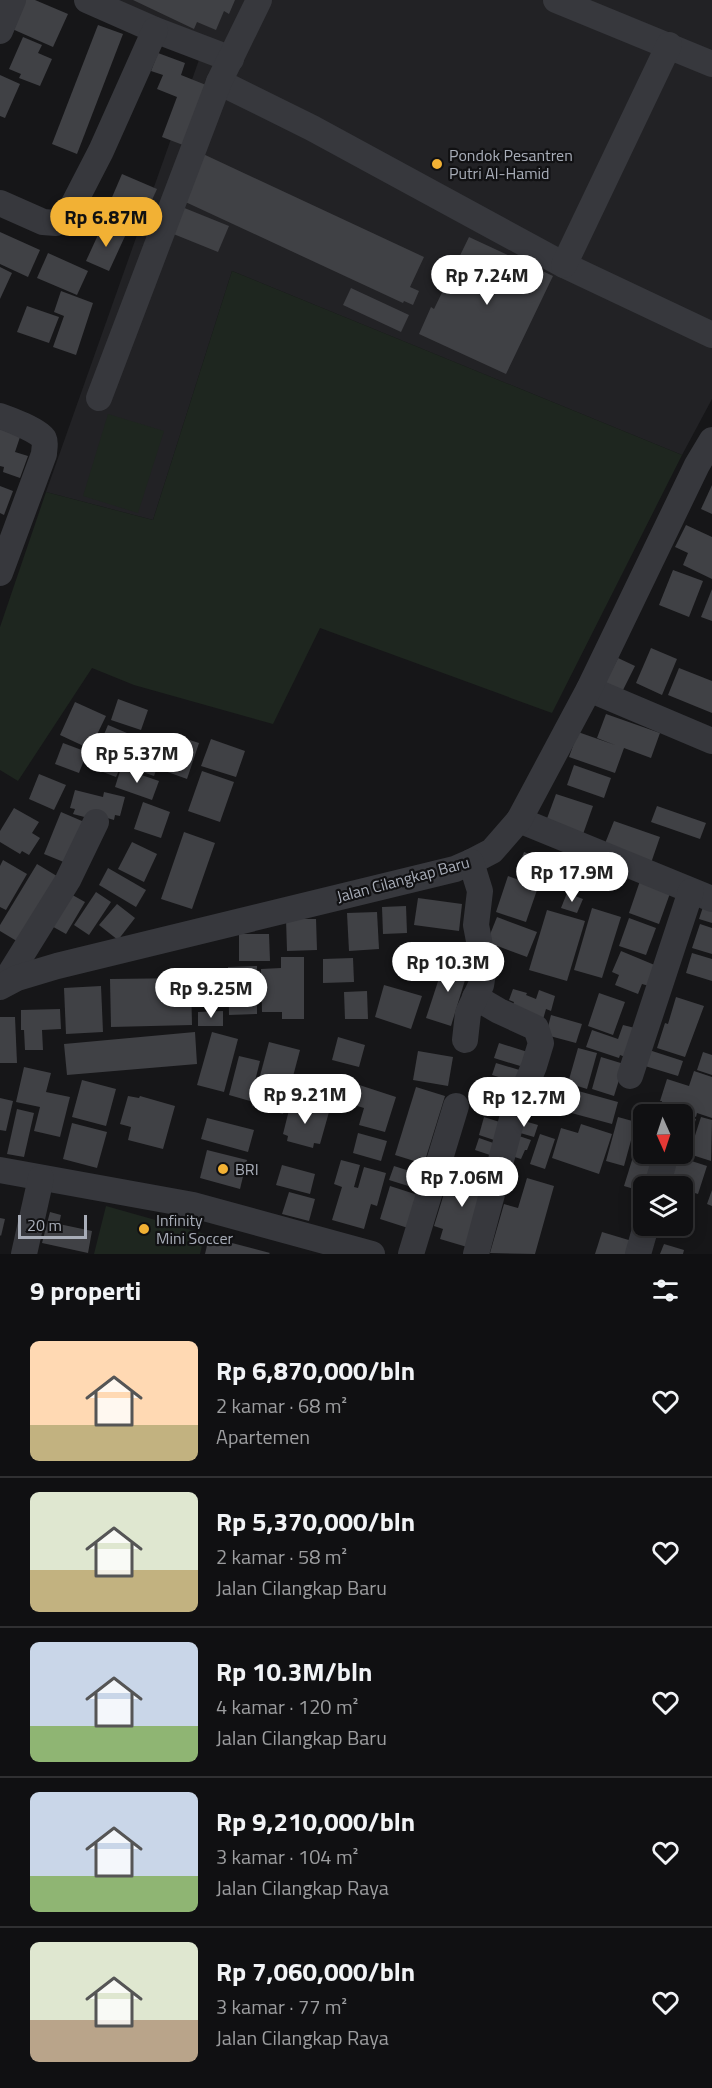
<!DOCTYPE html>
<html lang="id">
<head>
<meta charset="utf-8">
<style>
	:root { --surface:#101012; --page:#1e1e20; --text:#f1f3f6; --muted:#9c9d9f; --line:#303032; --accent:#f2b134 }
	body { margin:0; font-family:"Titillium Web",sans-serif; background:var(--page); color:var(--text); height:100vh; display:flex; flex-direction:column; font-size:22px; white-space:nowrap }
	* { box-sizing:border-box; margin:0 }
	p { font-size:20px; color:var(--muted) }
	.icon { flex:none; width:33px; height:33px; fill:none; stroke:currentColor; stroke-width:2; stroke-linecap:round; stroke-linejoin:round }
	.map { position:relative; height:1254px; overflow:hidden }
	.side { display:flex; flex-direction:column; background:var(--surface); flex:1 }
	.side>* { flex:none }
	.needle { width:39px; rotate:177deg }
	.tools { position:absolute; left:633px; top:1104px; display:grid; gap:12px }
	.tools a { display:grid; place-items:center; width:60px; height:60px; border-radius:9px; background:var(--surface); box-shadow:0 3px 15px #0003,0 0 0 2px var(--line); font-size:30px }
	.scale { position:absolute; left:18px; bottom:15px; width:69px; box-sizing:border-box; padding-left:6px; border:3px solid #a8adb8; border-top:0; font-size:16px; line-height:21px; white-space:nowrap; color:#a8adb8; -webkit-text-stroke:4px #111113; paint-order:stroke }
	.price { position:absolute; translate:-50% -51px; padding:0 14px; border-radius:21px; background:#fff; color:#222; font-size:20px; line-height:39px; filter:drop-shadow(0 2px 3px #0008) }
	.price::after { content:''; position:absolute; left:50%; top:36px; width:18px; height:14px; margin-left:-9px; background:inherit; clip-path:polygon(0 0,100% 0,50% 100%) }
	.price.active { background:var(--accent); color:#111 }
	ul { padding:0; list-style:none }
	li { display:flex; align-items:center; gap:18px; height:150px; padding:0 30px }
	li+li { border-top:2px solid var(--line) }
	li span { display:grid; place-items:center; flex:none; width:168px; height:120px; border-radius:9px; color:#555 }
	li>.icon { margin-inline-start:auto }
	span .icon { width:72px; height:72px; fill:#fffc; stroke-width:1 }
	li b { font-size:26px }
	h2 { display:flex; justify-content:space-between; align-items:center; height:72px; padding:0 30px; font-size:26px }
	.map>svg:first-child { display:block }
	.built { fill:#222225 }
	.green { fill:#1e261f }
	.building { fill:#404145 }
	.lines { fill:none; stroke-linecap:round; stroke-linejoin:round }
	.minor { stroke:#37383d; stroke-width:26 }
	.poi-dot { fill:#f2b134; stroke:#111113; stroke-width:2 }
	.labels { text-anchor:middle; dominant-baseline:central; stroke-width:4.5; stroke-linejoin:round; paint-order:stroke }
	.poi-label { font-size:16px; fill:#a8adb8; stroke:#111113; text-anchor:start }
	.street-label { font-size:16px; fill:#a8adb8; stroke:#111113 }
</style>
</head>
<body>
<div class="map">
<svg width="712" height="1254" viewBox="0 0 712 1254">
	<rect width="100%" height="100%" fill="#161618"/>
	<!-- built -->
	<path class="built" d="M77,0H712V399L682,455L232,271L153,520L46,492L200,57Z"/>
	<!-- green -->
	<g class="green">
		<path d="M232,271L682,455L552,713L320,628L273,724L134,685L92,668L18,781L0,770V627L46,492L153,520Z"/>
		<path d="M108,414L164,431L138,513L83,496Z"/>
		<path d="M106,1206L205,1234L200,1254H94Z"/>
	</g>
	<!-- building -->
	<g class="building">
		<path d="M22,0H35L68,14L53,47L10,28Z"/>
		<path d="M133,0H235L229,14L224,11L216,30L197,22L194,29Z"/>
		<path d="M98,25L123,34L77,154L52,144Z"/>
		<path d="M23,37L42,45L38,53L52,59L40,86L19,78L21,74L9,69Z"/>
		<path d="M158,53L185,63L181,75L206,85L183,145L162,137L177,97L157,89L163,75L151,71Z"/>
		<path d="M0,75L20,84L5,118L0,116Z"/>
		<path d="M201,153L424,257L410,287L419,291L413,305L404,301L403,303L179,199Z"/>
		<path d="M122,174L157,189L141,224L107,209Z"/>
		<path d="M182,207L229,226L218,252L171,233Z"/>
		<path d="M103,224L126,234L109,271L86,261Z"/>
		<path d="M0,232L40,250L28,277L0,264Z"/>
		<path d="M469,237L553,276L506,374L419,334L431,307L434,309Z"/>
		<path d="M48,253L88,271L77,295L37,278Z"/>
		<path d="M0,267L12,273L0,299Z"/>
		<path d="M351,288L409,315L401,332L343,305Z"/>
		<path d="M61,291L93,303L76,355L53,347L64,316L54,312Z"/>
		<path d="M27,306L59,317L49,343L17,332Z"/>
		<path d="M0,429L20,437L15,452L28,456L20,478L3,472L4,467L0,466Z"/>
		<path d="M712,485V514L701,509Z"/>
		<path d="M0,486L13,491L4,515L0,513Z"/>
		<path d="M686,525L712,537V579L683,565L688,553L675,547Z"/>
		<path d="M673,570L703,581L689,617L659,605Z"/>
		<path d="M712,589V621L701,617Z"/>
		<path d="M651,648L677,659L662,695L636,683Z"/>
		<path d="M618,658L635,666L620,696L603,687Z"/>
		<path d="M679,668L712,681V713L668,695Z"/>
		<path d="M118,699L148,710L141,730L111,720Z"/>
		<path d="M75,702L106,716L90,749L60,735Z"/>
		<path d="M606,714L660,733L651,758L624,748L615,773L569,757L578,732L615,745L597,738Z"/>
		<path d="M108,725L134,736L116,777L90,767Z"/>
		<path d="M174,735L199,743L187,779L162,770Z"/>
		<path d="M137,736L165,745L154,776L126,766Z"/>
		<path d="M211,739L245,751L236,777L201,766Z"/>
		<path d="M63,743L87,752L79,773L55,764Z"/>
		<path d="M574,765L611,778L604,798L567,785Z"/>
		<path d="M121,768L159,781L152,800L115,787Z"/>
		<path d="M202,771L234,782L220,822L188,811Z"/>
		<path d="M39,774L66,785L54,810L29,799Z"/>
		<path d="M75,790L103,797L104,792L125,797L120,816L115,815L114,820L94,814L92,819L73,814L75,809L70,808Z"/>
		<path d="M556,794L593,806L582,837L545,824Z"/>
		<path d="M143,802L170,812L161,838L134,829Z"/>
		<path d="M657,806L706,823L700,839L651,822Z"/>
		<path d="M14,808L39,822L32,833L40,838L29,855L22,851L20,854L0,842V831Z"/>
		<path d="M61,812L89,824L71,865L44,854Z"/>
		<path d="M614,821L660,837L651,863L604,846Z"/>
		<path d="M184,832L215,843L192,909L161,899Z"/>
		<path d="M132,842L157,854L144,882L118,869Z"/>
		<path d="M524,852L561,866L554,883L517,870Z"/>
		<path d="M3,860L27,874L6,910L0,907V866Z"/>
		<path d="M37,864L65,881L25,946L0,931V925Z"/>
		<path d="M108,868L146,890L136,907L99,885Z"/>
		<path d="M642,875L673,885L659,924L629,913Z"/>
		<path d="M508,876L538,887L526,922L496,912Z"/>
		<path d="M67,892L85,902L66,934L48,924Z"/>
		<path d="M96,892L111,902L89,935L74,925Z"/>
		<path d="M567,893L583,899L577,913L561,908Z"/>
		<path d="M418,898L462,904L459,931L414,925Z"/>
		<path d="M705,901L712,903V923L699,919Z"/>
		<path d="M117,904L135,918L118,940L99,925Z"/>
		<path d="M406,906L407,933L383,934L382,907Z"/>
		<path d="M592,908L621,917L602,978L574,970Z"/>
		<path d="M547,910L585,921L567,981L529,970Z"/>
		<path d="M377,912L379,949L349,951L347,913Z"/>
		<path d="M497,917L537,932L527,957L487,942Z"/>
		<path d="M629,918L656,928L646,955L619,946Z"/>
		<path d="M286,919H316L317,950L287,951Z"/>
		<path d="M700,924L712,928V954L692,948Z"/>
		<path d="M239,934H269L270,961H239Z"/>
		<path d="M621,951L657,966L649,986L642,984L638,994L615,985L619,975L612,972Z"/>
		<path d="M692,953L712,959V981L686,973Z"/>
		<path d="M281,957H304V1019H282V1012H262L261,969L281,968Z"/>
		<path d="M353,958L354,982L323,983V959Z"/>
		<path d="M445,960L469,967L451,1026L426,1018Z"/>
		<path d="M257,966V1014L229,1015L228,967Z"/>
		<path d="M191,978L192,1025L111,1027L110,979Z"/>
		<path d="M196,981H222V1005H197Z"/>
		<path d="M384,985L422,996L411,1029L375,1017Z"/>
		<path d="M101,986L103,1032L66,1034L64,988Z"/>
		<path d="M513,989L527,993L526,995L536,999L539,990L555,996L551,1011L546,1009L542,1023L510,1013L514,1002L509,1000Z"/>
		<path d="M367,991L368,1019H345L344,992Z"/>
		<path d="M599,993L625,1002L613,1035L588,1026Z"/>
		<path d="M676,997L704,1006L685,1057L657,1048L665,1023L668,1024Z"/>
		<path d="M60,1009L61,1029L42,1030L43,1050H25L24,1030H21V1010Z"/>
		<path d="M223,1011V1026H198V1012Z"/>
		<path d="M551,1015L582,1024L576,1043L546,1035Z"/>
		<path d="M0,1017H15L17,1063H0Z"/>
		<path d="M623,1025L635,1028L625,1057L620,1055L619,1058L586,1047L592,1030L618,1039Z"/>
		<path d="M195,1032L197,1064L67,1075L64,1044Z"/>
		<path d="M212,1032L238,1039L224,1092L197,1085Z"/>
		<path d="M338,1037L365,1045L359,1067L332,1060Z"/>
		<path d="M269,1042L300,1050L283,1114L252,1106Z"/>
		<path d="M499,1043L534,1054L530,1069L494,1058Z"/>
		<path d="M578,1048L597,1053L587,1089L568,1083Z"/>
		<path d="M649,1050L683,1061L678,1076L645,1066Z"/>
		<path d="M418,1051L453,1057L448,1086L413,1080Z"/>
		<path d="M703,1052L712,1055V1075L697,1070Z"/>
		<path d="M239,1056L260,1061L250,1101L229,1095Z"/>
		<path d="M601,1057L624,1064L614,1096L592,1089Z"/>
		<path d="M496,1063L526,1072L522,1084L492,1075Z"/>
		<path d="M24,1067L51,1073L46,1092L70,1097L60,1137L34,1131L40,1107L16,1102Z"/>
		<path d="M694,1071L712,1077V1118L697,1113L696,1117L661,1105L662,1101H660L667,1079L689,1086Z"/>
		<path d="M302,1075L333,1083L327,1107L295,1099Z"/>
		<path d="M531,1077L559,1085L552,1108L524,1099Z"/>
		<path d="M496,1079L521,1087L517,1102L491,1095Z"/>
		<path d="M82,1080L116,1089L106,1126L72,1117Z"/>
		<path d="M344,1080L396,1097L385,1132L359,1125L364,1108L338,1100Z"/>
		<path d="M416,1087L445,1096L424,1164L395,1155Z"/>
		<path d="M571,1089L618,1102L612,1124L564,1111Z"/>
		<path d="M128,1096L139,1098L140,1096L175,1106L163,1149L128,1140L131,1127L120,1124Z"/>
		<path d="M0,1098L13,1101L6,1131L0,1130Z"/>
		<path d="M291,1102L329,1112L320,1144L314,1143L313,1148L287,1141L288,1136L283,1134Z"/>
		<path d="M655,1106L680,1114H652Z"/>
		<path d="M17,1109L34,1113L24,1157L7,1154Z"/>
		<path d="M682,1115L696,1119L685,1150L682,1149Z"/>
		<path d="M484,1117L509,1125L503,1143L479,1135Z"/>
		<path d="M618,1117L636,1122L624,1166L606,1161Z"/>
		<path d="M701,1117L712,1120L711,1161L689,1154Z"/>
		<path d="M207,1118L254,1130L248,1152L201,1139Z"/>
		<path d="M514,1118L538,1125L534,1137L510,1130Z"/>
		<path d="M72,1123L107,1132L97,1168L63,1159Z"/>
		<path d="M581,1124L612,1134L599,1174L552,1158L561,1128L578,1133Z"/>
		<path d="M358,1133L387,1141L381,1161L353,1153Z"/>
		<path d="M510,1133L531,1140L527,1150H525L521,1159L505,1154Z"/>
		<path d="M540,1134L555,1139L545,1169L530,1164Z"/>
		<path d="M479,1138L502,1146L499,1158L475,1150Z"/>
		<path d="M637,1144L644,1146V1154H655L644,1192L624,1186Z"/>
		<path d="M207,1150L247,1160L240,1189L200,1178Z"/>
		<path d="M673,1155L707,1166L698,1194L682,1189V1186H674L663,1183Z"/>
		<path d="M341,1160L360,1165L354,1187L358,1188L364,1167L386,1173L377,1206L371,1204L364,1229L332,1220L342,1187L334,1184Z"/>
		<path d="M282,1165L315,1174L310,1194L276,1185Z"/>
		<path d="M394,1166L422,1175L418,1189L389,1180Z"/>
		<path d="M451,1171L493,1184L467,1247L440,1239L443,1229L434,1226Z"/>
		<path d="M527,1178L554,1186L535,1254L490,1253L504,1204L518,1208Z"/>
		<path d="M390,1186L418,1195L408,1228L380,1219Z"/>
		<path d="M712,1190V1206L707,1204Z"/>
		<path d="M289,1192L315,1199L309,1221L282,1214Z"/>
		<path d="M50,1212L61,1215L59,1224L92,1231L88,1253L42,1243Z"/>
		<path d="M0,1218L5,1219L1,1236L0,1235Z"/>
		<path d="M602,1232L632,1241L628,1254H595Z"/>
		<path d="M209,1237L270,1253L269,1254H205Z"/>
		<path d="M664,1244L684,1250L683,1254H660Z"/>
	</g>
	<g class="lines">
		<!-- minor -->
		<g class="minor">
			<path d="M87,0L155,30L231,59"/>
			<path d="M556,0L712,64"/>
			<path d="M0,31L13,0"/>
			<path d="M219,82L312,128L564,265L712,335"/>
			<path d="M0,203L43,222L56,223L68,215L101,151L155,30"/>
			<path d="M564,265L669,45"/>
			<path d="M99,398L219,82L259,0"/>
			<path d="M0,416C9,419 40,431 44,439C46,443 44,449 44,454L0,573"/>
			<path d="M589,689L712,741"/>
			<path d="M519,820L712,899"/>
			<path d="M11,972L68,880L96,822"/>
			<path d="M0,987L17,978L57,966L455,869L471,862L492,851L519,820L589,689L697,465L712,440"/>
			<path d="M475,997L499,1011L536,1028L541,1043L534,1066L512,1119L476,1254"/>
			<path d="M465,1040L468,1013L481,985L484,967L476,925L480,891L471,862"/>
			<path d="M630,1076L691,891"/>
			<path d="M0,1170L193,1205L372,1254"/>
			<path d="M657,1186L663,1165"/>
			<path d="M24,1254L41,1178"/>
			<path d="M411,1254L456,1106"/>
			<path d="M638,1254L646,1226"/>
		</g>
	</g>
	<!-- markers -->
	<g class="poi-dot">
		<circle cx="437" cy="164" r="6"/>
		<circle cx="223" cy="1169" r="6"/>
		<circle cx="144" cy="1229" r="6"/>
	</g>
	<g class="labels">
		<!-- poi labels -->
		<g class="poi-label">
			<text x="449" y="155">Pondok Pesantren<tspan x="449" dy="18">Putri Al-Hamid</tspan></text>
			<text x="235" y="1169">BRI</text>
			<text x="156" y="1220">Infinity<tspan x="156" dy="18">Mini Soccer</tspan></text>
		</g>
		<!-- street labels -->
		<g class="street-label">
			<text transform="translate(403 879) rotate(-15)">Jalan Cilangkap Baru</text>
		</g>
	</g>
</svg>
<div class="tools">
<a><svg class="needle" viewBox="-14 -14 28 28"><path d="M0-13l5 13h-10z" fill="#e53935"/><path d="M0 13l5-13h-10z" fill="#9c9d9f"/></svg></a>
<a><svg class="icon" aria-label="layers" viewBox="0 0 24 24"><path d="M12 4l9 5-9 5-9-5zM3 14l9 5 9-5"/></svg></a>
</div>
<div class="scale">20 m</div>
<b class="price active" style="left:106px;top:248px">Rp 6.87M</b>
<b class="price" style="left:487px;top:306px">Rp 7.24M</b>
<b class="price" style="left:137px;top:784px">Rp 5.37M</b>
<b class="price" style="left:572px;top:903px">Rp 17.9M</b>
<b class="price" style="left:448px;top:993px">Rp 10.3M</b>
<b class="price" style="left:211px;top:1019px">Rp 9.25M</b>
<b class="price" style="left:305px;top:1125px">Rp 9.21M</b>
<b class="price" style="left:524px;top:1128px">Rp 12.7M</b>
<b class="price" style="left:462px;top:1208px">Rp 7.06M</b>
</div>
<section class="side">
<h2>9 properti<svg class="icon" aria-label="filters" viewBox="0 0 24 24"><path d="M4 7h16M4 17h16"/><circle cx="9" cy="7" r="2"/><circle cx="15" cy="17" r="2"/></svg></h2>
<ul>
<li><span style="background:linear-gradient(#ffd9b3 70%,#c2b280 0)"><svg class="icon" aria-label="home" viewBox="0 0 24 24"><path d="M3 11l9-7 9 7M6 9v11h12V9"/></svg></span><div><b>Rp 6,870,000/bln</b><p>2 kamar · 68 m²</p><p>Apartemen</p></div><svg class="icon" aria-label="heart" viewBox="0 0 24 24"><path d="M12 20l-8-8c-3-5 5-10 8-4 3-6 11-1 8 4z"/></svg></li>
<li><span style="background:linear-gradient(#dfe7d0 65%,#c2b280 0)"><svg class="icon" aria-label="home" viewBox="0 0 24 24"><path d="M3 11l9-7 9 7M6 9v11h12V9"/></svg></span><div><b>Rp 5,370,000/bln</b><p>2 kamar · 58 m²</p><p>Jalan Cilangkap Baru</p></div><svg class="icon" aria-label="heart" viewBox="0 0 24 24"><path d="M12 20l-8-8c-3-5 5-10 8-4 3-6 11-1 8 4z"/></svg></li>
<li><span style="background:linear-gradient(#c9d6e8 70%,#8fb573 0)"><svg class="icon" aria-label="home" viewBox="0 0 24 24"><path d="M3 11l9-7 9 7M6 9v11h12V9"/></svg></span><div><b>Rp 10.3M/bln</b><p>4 kamar · 120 m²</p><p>Jalan Cilangkap Baru</p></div><svg class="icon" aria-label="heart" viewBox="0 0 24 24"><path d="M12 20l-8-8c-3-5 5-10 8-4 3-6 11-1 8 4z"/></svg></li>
<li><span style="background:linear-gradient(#c9d6e8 70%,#8fb573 0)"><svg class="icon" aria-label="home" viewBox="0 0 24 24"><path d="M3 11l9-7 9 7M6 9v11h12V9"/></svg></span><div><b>Rp 9,210,000/bln</b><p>3 kamar · 104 m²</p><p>Jalan Cilangkap Raya</p></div><svg class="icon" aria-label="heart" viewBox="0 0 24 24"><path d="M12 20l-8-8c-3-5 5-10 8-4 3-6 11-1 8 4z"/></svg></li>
<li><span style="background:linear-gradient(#dfe7d0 65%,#b9a48a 0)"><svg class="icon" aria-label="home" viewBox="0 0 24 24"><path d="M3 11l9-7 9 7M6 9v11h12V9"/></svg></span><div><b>Rp 7,060,000/bln</b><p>3 kamar · 77 m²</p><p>Jalan Cilangkap Raya</p></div><svg class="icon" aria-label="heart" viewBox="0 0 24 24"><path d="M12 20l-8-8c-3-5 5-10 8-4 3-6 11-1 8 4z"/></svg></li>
</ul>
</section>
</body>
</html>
